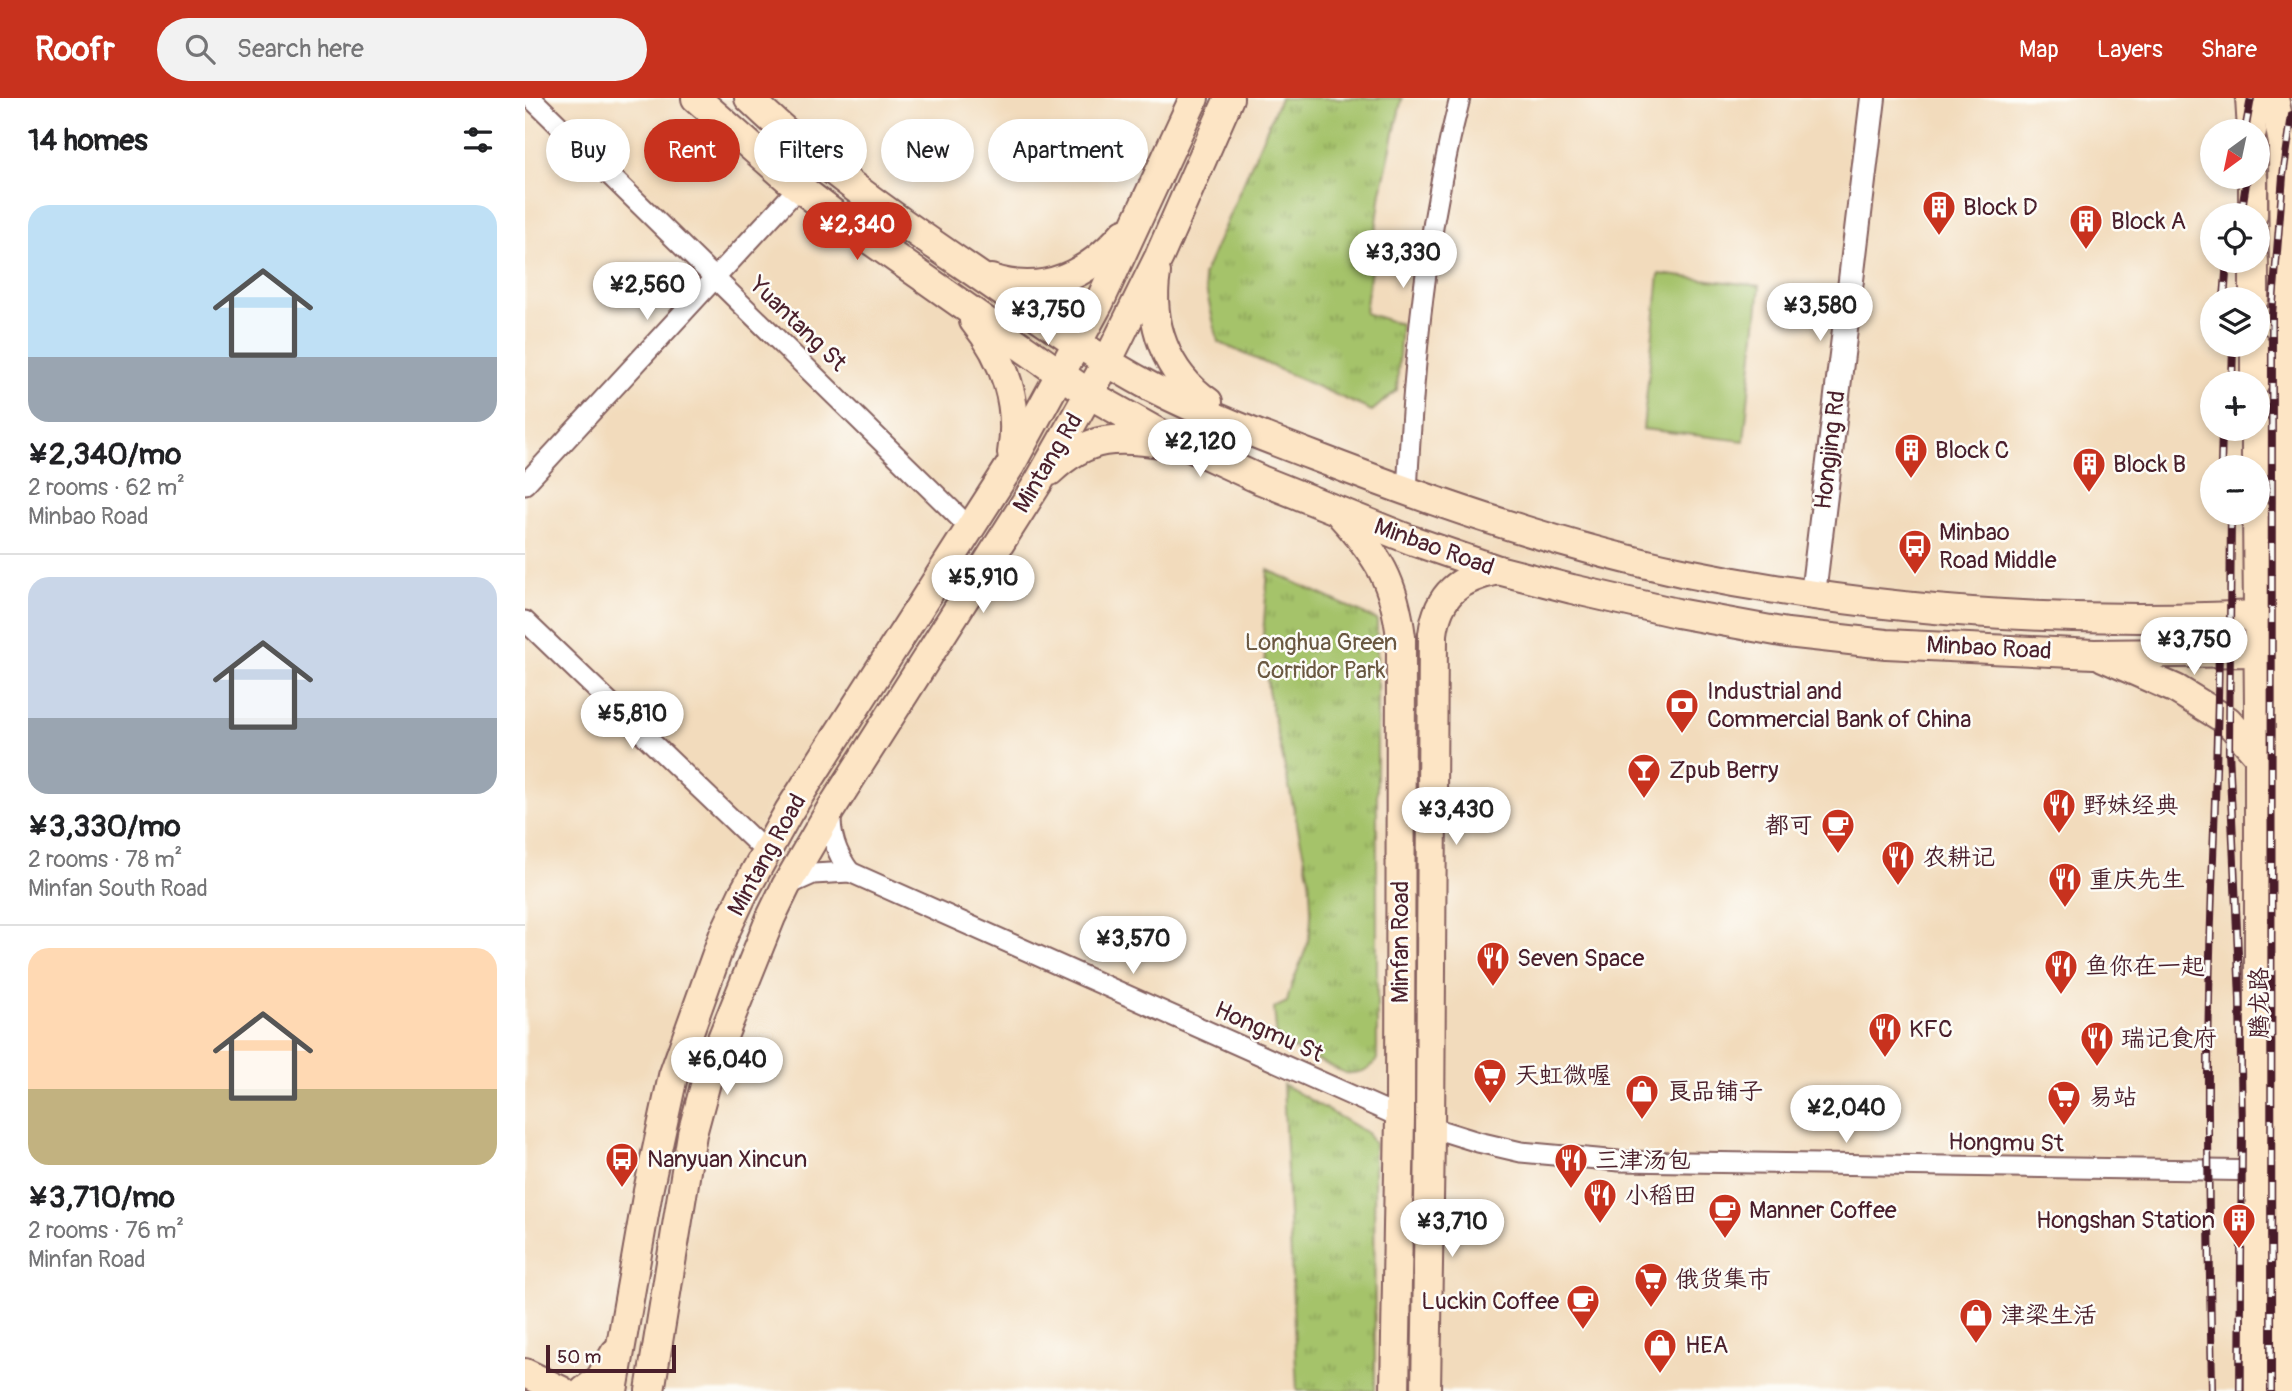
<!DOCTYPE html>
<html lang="en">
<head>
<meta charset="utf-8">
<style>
	:root { --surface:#fff; --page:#f2f2f2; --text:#202124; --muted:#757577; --line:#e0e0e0; --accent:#c8321e }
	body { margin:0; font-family:Pangolin,"LXGW WenKai TC",sans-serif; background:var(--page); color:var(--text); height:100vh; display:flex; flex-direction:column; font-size:26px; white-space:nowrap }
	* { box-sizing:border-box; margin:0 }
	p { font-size:23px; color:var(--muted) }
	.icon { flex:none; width:38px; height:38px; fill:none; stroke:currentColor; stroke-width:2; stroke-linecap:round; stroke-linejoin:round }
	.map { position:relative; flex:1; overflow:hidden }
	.details { display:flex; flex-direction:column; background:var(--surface); width:525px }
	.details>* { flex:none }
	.top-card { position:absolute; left:21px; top:21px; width:665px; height:63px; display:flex; gap:14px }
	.needle { width:46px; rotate:213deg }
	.fabs { position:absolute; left:1675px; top:21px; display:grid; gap:14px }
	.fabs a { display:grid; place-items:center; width:70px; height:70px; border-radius:50%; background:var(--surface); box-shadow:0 4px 10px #0003; font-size:35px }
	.scale { position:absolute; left:21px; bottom:18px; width:130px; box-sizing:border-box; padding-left:7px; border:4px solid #4a1f2b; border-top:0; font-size:19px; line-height:24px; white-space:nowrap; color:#4a1f2b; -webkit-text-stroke:5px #fdfcf7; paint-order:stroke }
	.price { position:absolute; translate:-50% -60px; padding:0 16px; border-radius:24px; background:#fff; color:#222; font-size:23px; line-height:46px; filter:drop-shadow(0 2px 4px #0008) }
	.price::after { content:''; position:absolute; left:50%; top:42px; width:21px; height:16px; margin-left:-10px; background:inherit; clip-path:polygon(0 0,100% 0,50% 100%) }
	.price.current { background:var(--accent); color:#fff }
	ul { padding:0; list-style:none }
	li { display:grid; align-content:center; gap:14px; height:371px; padding:0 28px }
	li+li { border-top:2px solid var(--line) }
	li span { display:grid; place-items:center; height:217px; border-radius:21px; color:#555 }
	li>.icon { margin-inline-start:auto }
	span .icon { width:126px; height:126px; fill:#fffc; stroke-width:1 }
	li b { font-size:30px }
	h2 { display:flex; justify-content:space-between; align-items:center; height:84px; padding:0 28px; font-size:30px }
	.chip { padding:0 24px; border-radius:32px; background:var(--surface); box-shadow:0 4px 10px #0003; font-size:24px; line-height:63px }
	.chip.current { background:var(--accent); color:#fff }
	header { display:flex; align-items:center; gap:42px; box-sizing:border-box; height:98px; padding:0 35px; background:var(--accent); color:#fff }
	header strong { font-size:33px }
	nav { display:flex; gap:38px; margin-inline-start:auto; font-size:24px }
	.search { width:490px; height:63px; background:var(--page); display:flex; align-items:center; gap:18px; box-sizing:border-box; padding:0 24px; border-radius:38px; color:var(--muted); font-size:26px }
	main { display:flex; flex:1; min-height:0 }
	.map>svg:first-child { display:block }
	.grass { fill:url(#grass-tufts); stroke:#78714a; stroke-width:2 }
	.garden { fill:#a5c36a; stroke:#78714a; stroke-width:2 }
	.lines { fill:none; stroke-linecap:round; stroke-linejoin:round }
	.minor-casing { stroke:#85615e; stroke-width:23 }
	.tertiary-casing { stroke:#85615e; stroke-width:28 }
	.secondary-casing { stroke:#85615e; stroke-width:32 }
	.minor { stroke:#fff; stroke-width:19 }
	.tertiary { stroke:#fff; stroke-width:24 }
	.secondary { stroke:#fde5c5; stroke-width:28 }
	.rail-casing { stroke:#4a1f2b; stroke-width:8 }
	.rail { stroke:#fdfcf7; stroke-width:5; stroke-dasharray:16; stroke-linecap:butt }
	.labels { text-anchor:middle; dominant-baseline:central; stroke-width:5; stroke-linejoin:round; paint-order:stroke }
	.poi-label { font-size:24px; fill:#4a1f2b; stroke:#fdfcf7; text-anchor:start }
	.street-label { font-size:24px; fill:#4a1f2b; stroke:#fdfcf7 }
	.park-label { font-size:24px; fill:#6a5841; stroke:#fdfcf7 }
</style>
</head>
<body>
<header>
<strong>Roofr</strong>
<div class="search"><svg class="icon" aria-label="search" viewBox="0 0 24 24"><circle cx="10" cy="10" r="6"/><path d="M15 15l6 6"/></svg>Search here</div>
<nav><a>Map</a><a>Layers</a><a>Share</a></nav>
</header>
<main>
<section class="details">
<h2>14 homes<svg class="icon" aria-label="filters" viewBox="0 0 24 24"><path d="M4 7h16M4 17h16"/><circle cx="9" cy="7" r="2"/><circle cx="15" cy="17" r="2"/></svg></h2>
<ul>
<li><span style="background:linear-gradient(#bfe0f5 70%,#9aa5b1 0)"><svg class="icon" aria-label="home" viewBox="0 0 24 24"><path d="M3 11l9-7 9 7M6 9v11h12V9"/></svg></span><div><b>¥2,340/mo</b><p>2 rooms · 62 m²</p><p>Minbao Road</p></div></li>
<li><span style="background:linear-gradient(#c9d6e8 65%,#9aa5b1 0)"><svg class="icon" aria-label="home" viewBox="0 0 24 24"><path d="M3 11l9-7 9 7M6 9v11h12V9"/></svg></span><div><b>¥3,330/mo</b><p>2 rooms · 78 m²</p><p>Minfan South Road</p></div></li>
<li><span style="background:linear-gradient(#ffd9b3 65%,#c2b280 0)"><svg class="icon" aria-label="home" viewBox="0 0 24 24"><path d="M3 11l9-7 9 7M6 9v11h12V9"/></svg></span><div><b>¥3,710/mo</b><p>2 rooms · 76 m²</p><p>Minfan Road</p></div></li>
</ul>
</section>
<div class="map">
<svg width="1767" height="1293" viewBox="0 0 1767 1293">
	<defs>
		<pattern id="grass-tufts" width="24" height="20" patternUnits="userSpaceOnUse" patternTransform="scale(1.75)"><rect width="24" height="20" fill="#a5c36a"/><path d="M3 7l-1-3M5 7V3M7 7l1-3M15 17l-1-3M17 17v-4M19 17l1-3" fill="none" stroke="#889e57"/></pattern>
	</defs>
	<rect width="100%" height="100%" fill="#fdfcf7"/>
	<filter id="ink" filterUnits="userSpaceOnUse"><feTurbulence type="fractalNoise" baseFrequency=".0143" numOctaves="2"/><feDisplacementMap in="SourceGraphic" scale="14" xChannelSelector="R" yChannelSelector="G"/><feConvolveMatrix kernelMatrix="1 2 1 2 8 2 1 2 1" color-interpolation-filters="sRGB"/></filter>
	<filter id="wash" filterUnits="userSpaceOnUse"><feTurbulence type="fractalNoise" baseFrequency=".00686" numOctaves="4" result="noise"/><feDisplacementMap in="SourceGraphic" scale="28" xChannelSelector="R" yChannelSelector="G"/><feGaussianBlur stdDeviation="1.57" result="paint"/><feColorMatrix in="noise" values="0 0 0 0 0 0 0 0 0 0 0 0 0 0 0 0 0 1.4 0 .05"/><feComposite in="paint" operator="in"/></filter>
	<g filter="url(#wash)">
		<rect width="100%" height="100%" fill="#f2dbbc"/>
		<!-- grass -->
		<g class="grass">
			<path d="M755,0H877L856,94L840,215L876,226L872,292L847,313L693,244L678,178Z"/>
			<path d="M743,472L852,522V963C842,973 834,976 820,975L752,943L749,910L762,904C766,883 776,867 782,847C788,825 786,804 784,781L743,592L738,537Z"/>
			<path d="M758,986L842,1035L849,1046L850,1293H772Z"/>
		</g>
		<!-- garden -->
		<path class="garden" d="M1134,176L1235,188L1219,343L1118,331Z"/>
	</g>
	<g filter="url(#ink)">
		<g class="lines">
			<defs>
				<g id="minor">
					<path d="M6,0L444,429"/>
					<path d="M0,386L274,89"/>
					<path d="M882,394C889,260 901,131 935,0"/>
					<path d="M0,523L241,754"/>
					<path d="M306,713C305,737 311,755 325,774"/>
					<path d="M261,788L288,776L325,774L875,1019"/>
					<path d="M905,1029L953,1044L996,1054L1094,1063L1747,1073"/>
				</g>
				<path id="tertiary" d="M1288,496L1348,0"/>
				<g id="secondary">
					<path d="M171,0L262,80L314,120L564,296L630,333L736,382L886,442L973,472L1047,491L1152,515L1262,535L1361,546L1569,556L1733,554L1767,552"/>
					<path d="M224,0C290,64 367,118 443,170C503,211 562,255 626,289C688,321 755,345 820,370C930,412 1041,449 1157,474C1356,515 1564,528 1767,515"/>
					<path d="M1725,0L1727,33"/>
					<path d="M1749,0L1758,45L1762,602L1760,1293"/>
					<path d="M1728,79V117"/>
					<path d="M1729,163V201"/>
					<path d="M631,175C623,225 641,275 683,304"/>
					<path d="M466,181C520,199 564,176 599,135"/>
					<path d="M449,223C480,261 495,307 487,355"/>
					<path d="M1730,247V285"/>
					<path d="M1731,331V369"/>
					<path d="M525,373C563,337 593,338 642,346"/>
					<path d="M1732,415L1734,609V1293"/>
					<path d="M816,417C854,459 869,483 876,539L875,1019L870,1293"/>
					<path d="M1578,559L1651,591L1703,623L1734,658"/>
					<path d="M0,1275L37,1293"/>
					<path d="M59,1293L75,1281L90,1255"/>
					<path d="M88,1293L123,1093L148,978L199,836L218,796L264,713L485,368L574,205L669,0"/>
					<path d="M125,1293L167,1036L184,973L246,819L261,788L306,711L513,385L582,264L634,159L704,0"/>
					<path d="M901,1293L905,1039L908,536C913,495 935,480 973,472"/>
				</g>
			</defs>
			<!-- minor casing -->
			<use href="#minor" class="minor-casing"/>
			<!-- tertiary casing -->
			<use href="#tertiary" class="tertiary-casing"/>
			<!-- secondary casing -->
			<use href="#secondary" class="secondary-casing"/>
			<!-- minor -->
			<use href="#minor" class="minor"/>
			<!-- tertiary -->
			<use href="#tertiary" class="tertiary"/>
			<!-- secondary -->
			<use href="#secondary" class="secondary"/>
			<defs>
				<g id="rail">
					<path d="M1720,33L1726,0"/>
					<path d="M1716,117L1722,79"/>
					<path d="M1699,201L1702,163"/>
					<path d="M1707,285L1708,247"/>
					<path d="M1696,369L1697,331"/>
					<path d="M1706,415L1704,652L1715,901L1717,1034L1715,1293"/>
					<path d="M1687,1293C1685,1162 1681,1032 1684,901C1686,781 1693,661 1694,541"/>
					<path d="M1746,1293L1747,217L1758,78L1767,17"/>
				</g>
			</defs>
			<!-- rail casing -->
			<use href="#rail" class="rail-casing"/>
			<!-- rail -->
			<use href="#rail" class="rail"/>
		</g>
	</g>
	<!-- icons -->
	<defs>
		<symbol id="building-pin" viewBox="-11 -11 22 30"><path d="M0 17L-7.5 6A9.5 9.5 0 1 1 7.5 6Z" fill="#c8321e" stroke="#fdfcf7"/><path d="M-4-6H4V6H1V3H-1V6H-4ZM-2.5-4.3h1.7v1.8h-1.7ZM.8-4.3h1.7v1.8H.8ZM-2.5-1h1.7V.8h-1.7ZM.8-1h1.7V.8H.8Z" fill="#fff"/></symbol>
		<symbol id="bus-pin" viewBox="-11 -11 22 30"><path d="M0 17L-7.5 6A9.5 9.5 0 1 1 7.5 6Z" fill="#c8321e" stroke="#fdfcf7"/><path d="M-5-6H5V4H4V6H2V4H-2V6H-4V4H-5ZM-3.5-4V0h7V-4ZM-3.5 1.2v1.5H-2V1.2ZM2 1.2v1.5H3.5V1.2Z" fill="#fff"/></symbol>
		<symbol id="bank-pin" viewBox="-11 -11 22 30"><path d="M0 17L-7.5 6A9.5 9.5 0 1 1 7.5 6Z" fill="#c8321e" stroke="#fdfcf7"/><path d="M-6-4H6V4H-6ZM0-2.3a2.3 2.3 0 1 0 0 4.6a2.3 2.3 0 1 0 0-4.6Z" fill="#fff"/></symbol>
		<symbol id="bar-pin" viewBox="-11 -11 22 30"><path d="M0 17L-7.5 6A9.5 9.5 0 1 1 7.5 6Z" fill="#c8321e" stroke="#fdfcf7"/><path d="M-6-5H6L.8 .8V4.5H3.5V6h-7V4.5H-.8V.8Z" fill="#fff"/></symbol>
		<symbol id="restaurant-pin" viewBox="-11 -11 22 30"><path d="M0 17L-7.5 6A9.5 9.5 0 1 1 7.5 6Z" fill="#c8321e" stroke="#fdfcf7"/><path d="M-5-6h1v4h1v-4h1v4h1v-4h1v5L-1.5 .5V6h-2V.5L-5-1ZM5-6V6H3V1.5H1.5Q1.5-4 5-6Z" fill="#fff"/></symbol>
		<symbol id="cafe-pin" viewBox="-11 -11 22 30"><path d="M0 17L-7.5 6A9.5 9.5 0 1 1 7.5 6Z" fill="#c8321e" stroke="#fdfcf7"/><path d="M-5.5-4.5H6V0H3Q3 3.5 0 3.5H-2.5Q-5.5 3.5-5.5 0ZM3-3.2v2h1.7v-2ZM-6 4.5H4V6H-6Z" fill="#fff"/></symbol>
		<symbol id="supermarket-pin" viewBox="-11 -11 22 30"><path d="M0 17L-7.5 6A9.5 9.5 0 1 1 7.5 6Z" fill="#c8321e" stroke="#fdfcf7"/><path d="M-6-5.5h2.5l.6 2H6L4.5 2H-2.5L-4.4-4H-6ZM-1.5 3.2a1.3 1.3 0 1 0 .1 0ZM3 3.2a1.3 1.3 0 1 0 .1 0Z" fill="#fff"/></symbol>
		<symbol id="shop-pin" viewBox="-11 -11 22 30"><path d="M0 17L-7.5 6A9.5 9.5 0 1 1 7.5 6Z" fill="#c8321e" stroke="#fdfcf7"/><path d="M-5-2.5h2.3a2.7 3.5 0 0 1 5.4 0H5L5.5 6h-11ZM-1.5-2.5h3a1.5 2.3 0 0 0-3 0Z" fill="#fff"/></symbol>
	</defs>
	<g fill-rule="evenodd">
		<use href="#building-pin" x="1395" y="90" width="38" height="52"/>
		<use href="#building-pin" x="1542" y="104" width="38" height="52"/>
		<use href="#building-pin" x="1367" y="333" width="38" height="52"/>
		<use href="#building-pin" x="1545" y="347" width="38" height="52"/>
		<use href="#bus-pin" x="1371" y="429" width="38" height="52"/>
		<use href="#bank-pin" x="1138" y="588" width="38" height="52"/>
		<use href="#bar-pin" x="1100" y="653" width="38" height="52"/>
		<use href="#restaurant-pin" x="1515" y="688" width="38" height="52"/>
		<use href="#cafe-pin" x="1294" y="708" width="38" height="52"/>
		<use href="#restaurant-pin" x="1354" y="740" width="38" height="52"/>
		<use href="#restaurant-pin" x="1521" y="762" width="38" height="52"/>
		<use href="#restaurant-pin" x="949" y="841" width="38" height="52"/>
		<use href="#restaurant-pin" x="1517" y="849" width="38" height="52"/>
		<use href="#restaurant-pin" x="1341" y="912" width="38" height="52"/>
		<use href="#restaurant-pin" x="1553" y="921" width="38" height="52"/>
		<use href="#supermarket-pin" x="946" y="958" width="38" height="52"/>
		<use href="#shop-pin" x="1098" y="974" width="38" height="52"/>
		<use href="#supermarket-pin" x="1520" y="980" width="38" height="52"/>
		<use href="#bus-pin" x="78" y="1042" width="38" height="52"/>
		<use href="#restaurant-pin" x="1027" y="1043" width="38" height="52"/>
		<use href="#restaurant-pin" x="1056" y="1078" width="38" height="52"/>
		<use href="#cafe-pin" x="1181" y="1093" width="38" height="52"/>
		<use href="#building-pin" x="1695" y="1103" width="38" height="52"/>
		<use href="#supermarket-pin" x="1107" y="1162" width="38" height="52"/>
		<use href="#cafe-pin" x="1039" y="1184" width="38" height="52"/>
		<use href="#shop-pin" x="1432" y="1198" width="38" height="52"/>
		<use href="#shop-pin" x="1116" y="1228" width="38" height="52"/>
	</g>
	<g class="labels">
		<!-- poi labels -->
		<g class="poi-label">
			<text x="1438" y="109">Block D</text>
			<text x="1586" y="123">Block A</text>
			<text x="1410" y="352">Block C</text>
			<text x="1588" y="366">Block B</text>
			<text x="1414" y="434">Minbao<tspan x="1414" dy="28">Road Middle</tspan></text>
			<text x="1182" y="593">Industrial and<tspan x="1182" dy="28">Commercial Bank of China</tspan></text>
			<text x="1144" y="672">Zpub Berry</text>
			<text x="1558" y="707">野妹经典</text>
			<text x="1288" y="727" text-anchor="end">都可</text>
			<text x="1398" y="759">农耕记</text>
			<text x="1564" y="781">重庆先生</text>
			<text x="992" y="860">Seven Space</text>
			<text x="1560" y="868">鱼你在一起</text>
			<text x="1384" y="931">KFC</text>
			<text x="1596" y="940">瑞记食府</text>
			<text x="990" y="977">天虹微喔</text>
			<text x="1142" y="993">良品铺子</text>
			<text x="1564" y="999">易站</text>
			<text x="122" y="1061">Nanyuan Xincun</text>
			<text x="1070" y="1062">三津汤包</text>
			<text x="1100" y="1097">小稻田</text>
			<text x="1224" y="1112">Manner Coffee</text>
			<text x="1690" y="1122" text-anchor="end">Hongshan Station</text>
			<text x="1150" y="1181">俄货集市</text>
			<text x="1034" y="1203" text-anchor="end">Luckin Coffee</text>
			<text x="1476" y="1217">津梁生活</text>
			<text x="1160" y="1247">HEA</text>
		</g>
		<!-- street labels -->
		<g class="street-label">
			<text transform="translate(273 226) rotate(44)">Yuantang St</text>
			<text transform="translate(1305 352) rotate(-83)">Hongjing Rd</text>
			<text transform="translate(523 365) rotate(-59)">Mintang Rd</text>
			<text transform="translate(909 449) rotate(20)">Minbao Road</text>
			<text transform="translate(1464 550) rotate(3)">Minbao Road</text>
			<text transform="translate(242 757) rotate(-61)">Mintang Road</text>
			<text transform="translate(875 844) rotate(-90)">Minfan Road</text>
			<text transform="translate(1734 905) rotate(-90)">腾龙路</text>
			<text transform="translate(744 934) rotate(24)">Hongmu St</text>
			<text transform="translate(1481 1045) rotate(1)">Hongmu St</text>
		</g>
		<!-- park labels -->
		<g class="park-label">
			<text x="796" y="544">Longhua Green<tspan x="796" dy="28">Corridor Park</tspan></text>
		</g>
	</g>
</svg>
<div class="fabs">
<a><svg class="needle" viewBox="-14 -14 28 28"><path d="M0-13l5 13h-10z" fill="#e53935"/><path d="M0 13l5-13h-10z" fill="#757577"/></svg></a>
<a><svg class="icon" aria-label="locate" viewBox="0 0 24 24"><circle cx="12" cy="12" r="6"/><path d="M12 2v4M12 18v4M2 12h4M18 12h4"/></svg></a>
<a><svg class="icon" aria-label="layers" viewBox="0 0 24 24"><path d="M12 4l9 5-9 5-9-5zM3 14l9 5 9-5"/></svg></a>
<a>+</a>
<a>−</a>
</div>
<div class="scale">50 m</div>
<b class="price current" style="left:332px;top:164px">¥2,340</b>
<b class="price" style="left:878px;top:192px">¥3,330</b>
<b class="price" style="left:122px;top:224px">¥2,560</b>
<b class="price" style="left:1295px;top:245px">¥3,580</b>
<b class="price" style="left:523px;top:249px">¥3,750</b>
<b class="price" style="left:675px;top:381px">¥2,120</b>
<b class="price" style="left:458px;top:517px">¥5,910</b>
<b class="price" style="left:1669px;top:579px">¥3,750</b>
<b class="price" style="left:107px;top:653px">¥5,810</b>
<b class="price" style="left:931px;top:749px">¥3,430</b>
<b class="price" style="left:608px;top:878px">¥3,570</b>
<b class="price" style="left:202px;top:999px">¥6,040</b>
<b class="price" style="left:1321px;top:1047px">¥2,040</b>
<b class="price" style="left:927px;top:1161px">¥3,710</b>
<div class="top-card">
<a class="chip">Buy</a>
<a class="chip current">Rent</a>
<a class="chip">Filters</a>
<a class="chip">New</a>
<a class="chip">Apartment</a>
</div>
</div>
</main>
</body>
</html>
